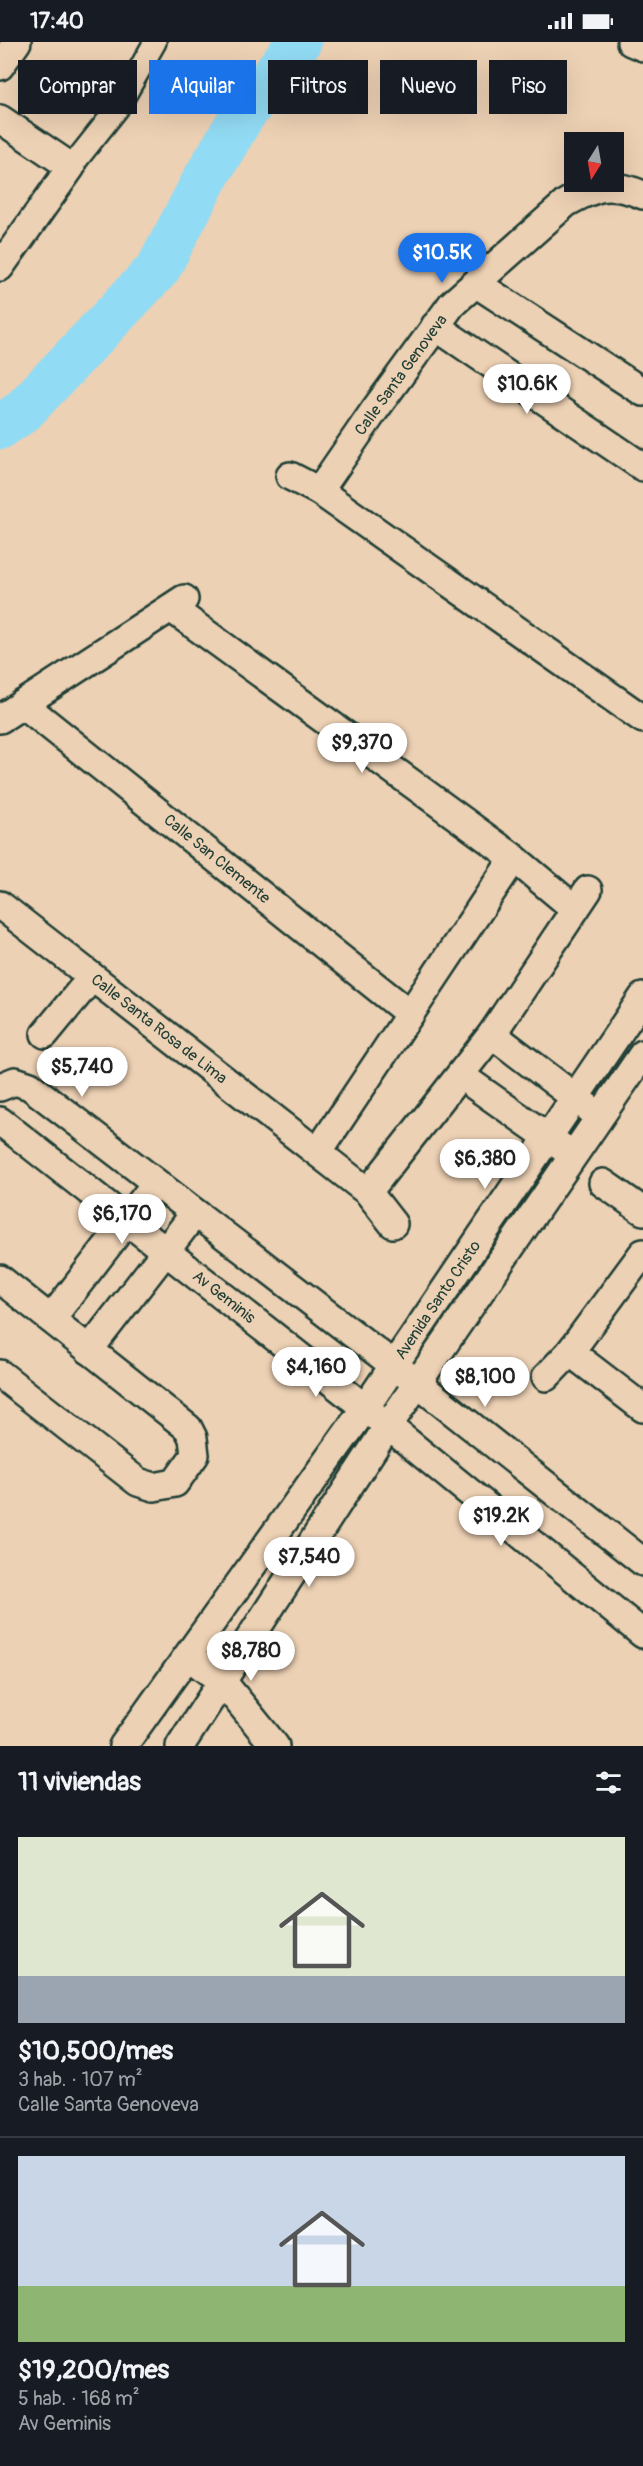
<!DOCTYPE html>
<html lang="es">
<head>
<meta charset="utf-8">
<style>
	:root { --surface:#171b24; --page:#20242c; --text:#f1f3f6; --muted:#9ea1a6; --line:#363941; --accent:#1a73e8 }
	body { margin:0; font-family:Pangolin,sans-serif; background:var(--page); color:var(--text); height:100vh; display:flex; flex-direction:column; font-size:22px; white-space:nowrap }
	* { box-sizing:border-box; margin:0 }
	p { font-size:20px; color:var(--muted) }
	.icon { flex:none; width:33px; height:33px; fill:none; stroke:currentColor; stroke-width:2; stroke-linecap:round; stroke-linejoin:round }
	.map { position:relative; height:1704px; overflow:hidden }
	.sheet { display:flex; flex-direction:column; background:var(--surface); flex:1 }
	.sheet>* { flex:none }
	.guide { position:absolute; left:18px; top:18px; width:608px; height:54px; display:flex; gap:12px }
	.needle { width:39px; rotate:191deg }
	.fabs { position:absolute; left:564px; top:90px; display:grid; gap:12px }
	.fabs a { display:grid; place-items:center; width:60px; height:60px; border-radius:0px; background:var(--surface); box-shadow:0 6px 24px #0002; font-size:30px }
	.price { position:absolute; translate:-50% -51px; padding:0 14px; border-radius:21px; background:#fff; color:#222; font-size:20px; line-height:39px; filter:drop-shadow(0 2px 3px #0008) }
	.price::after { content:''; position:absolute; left:50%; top:36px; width:18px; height:14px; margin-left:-9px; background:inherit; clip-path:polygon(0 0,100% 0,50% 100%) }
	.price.active { background:var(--accent); color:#fff }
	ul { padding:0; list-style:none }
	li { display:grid; align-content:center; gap:12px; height:318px; padding:0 18px }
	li+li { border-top:2px solid var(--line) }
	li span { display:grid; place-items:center; height:186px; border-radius:0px; color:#555 }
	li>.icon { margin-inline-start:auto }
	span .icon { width:108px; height:108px; fill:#fffc; stroke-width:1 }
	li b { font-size:26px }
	h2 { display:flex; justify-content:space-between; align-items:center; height:72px; padding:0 18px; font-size:26px }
	.tag { padding:0 21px; border-radius:0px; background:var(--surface); box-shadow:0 6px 24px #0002; font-size:21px; line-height:54px }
	.tag.active { background:var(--accent); color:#fff }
	.status { display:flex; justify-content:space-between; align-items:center; height:42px; padding:0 30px; background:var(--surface); direction:ltr }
	.status svg { height:16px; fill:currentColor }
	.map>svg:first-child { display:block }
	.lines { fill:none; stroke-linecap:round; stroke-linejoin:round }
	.river { stroke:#92dbf4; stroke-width:45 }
	.pedestrian-casing { stroke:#1f3d34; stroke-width:26 }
	.minor-casing { stroke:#1f3d34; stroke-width:32 }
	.pedestrian { stroke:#edd1b4; stroke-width:21 }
	.minor { stroke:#edd1b4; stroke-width:27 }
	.labels { text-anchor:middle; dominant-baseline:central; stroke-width:5; stroke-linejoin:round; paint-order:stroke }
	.street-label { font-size:16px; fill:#1f3d34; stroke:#edd1b4 }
</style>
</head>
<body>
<div class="status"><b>17:40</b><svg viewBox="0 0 49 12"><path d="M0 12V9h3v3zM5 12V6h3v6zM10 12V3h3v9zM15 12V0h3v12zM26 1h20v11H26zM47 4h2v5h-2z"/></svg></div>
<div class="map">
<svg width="643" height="1704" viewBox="0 0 643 1704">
	<rect width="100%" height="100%" fill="#edd1b4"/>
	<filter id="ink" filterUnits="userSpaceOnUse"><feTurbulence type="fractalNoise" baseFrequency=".0167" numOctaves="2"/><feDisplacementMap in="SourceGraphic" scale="12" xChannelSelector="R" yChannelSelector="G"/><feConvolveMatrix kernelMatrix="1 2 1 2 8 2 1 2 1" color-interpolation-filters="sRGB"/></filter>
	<g filter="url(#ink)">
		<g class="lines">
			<!-- river -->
			<path class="river" d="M0,385L22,370L158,227L205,137L242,74L299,0"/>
			<defs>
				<path id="pedestrian" d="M71,125L117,67L155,0"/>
				<g id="minor">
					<path d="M631,0L643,5"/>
					<path d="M0,24L17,0"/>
					<path d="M0,77L71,125L0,225"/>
					<path d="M477,242L643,350"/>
					<path d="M435,284L643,425"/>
					<path d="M290,434L319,449L643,677"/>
					<path d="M319,449L374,369L452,262L566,161C596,144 611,139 643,153"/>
					<path d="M171,566L514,816L575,867"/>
					<path d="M23,662L410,972"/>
					<path d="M0,677L184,557"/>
					<path d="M0,863L368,1150L393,1182"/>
					<path d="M45,992L92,935"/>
					<path d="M492,992L590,1067"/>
					<path d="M461,1034L563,1106"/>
					<path d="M0,1045L15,1039L30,1044L417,1341L643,1520"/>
					<path d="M0,1079L388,1384L643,1592"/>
					<path d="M318,1110L514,816"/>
					<path d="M603,1141L643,1169"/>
					<path d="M368,1150L492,992L588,848"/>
					<path d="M0,1237L188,1386L193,1396L195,1413L175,1441L154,1445L138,1440L0,1332"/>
					<path d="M51,1277L156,1141"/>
					<path d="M89,1308L195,1171"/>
					<path d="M570,1310L643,1366"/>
					<path d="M546,1335L570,1310L643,1211"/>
					<path d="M188,1614L222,1639L275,1704"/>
					<path d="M123,1704L365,1366L643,955"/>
					<path d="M180,1704L388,1384L643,1012"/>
				</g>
			</defs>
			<!-- pedestrian casing -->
			<use href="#pedestrian" class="pedestrian-casing"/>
			<!-- minor casing -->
			<use href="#minor" class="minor-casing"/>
			<!-- pedestrian -->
			<use href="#pedestrian" class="pedestrian"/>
			<!-- minor -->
			<use href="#minor" class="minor"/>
		</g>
	</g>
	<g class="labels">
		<!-- street labels -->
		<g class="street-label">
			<text transform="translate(401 333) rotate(-54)">Calle Santa Genoveva</text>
			<text transform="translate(217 817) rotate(39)">Calle San Clemente</text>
			<text transform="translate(159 987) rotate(38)">Calle Santa Rosa de Lima</text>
			<text transform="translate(224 1255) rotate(38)">Av Geminis</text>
			<text transform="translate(438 1258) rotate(-56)">Avenida Santo Cristo</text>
		</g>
	</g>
</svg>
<div class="fabs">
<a><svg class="needle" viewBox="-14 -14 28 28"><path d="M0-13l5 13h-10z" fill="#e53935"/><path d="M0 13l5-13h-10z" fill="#9ea1a6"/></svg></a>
</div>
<b class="price active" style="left:442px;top:242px">$10.5K</b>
<b class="price" style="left:527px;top:373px">$10.6K</b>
<b class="price" style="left:362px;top:732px">$9,370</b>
<b class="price" style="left:82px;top:1056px">$5,740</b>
<b class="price" style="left:485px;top:1148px">$6,380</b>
<b class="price" style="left:122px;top:1203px">$6,170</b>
<b class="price" style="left:316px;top:1356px">$4,160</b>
<b class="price" style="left:485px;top:1366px">$8,100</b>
<b class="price" style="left:501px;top:1505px">$19.2K</b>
<b class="price" style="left:309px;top:1546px">$7,540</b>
<b class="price" style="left:251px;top:1640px">$8,780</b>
<div class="guide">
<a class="tag">Comprar</a>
<a class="tag active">Alquilar</a>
<a class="tag">Filtros</a>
<a class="tag">Nuevo</a>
<a class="tag">Piso</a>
</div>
</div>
<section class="sheet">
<h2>11 viviendas<svg class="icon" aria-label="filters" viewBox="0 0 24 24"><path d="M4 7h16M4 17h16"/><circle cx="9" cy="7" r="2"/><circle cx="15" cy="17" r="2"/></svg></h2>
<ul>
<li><span style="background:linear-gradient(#dfe7d0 75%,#9aa5b1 0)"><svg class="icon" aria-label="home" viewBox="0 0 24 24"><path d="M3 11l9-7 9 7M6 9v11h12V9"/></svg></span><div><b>$10,500/mes</b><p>3 hab. · 107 m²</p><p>Calle Santa Genoveva</p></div></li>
<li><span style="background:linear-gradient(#c9d6e8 70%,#8fb573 0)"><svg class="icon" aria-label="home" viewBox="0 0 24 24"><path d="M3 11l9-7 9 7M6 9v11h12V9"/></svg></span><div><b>$19,200/mes</b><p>5 hab. · 168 m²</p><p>Av Geminis</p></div></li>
</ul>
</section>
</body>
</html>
